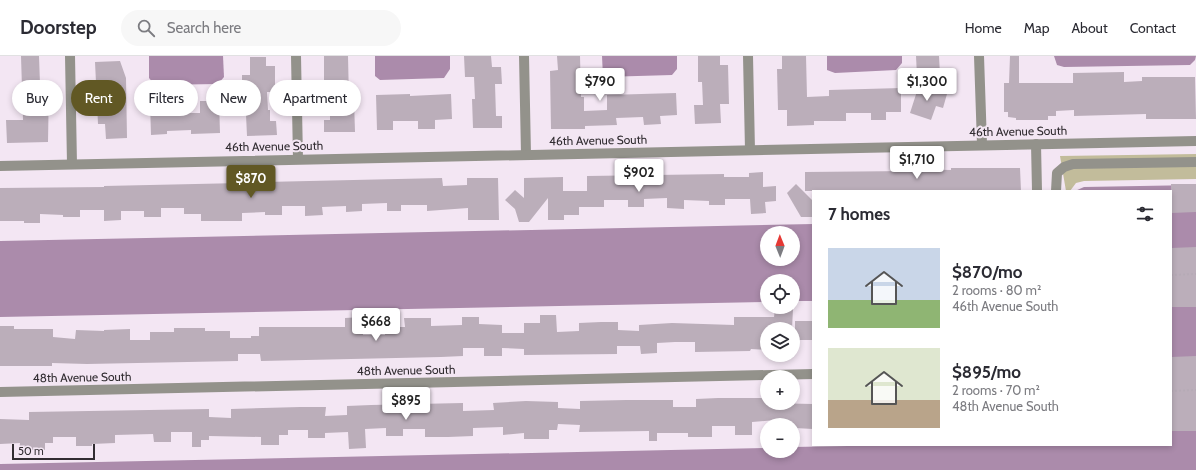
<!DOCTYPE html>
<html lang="en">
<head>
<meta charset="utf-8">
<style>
	:root { --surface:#fff; --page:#f7f7f7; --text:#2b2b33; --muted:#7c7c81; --line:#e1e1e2; --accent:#615824 }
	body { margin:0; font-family:Cabin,sans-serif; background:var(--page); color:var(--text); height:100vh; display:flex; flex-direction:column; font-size:15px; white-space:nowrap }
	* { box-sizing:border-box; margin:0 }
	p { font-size:13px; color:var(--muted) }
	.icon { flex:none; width:22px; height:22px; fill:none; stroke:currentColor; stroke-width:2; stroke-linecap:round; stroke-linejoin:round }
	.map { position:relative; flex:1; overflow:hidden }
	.sheet { position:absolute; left:812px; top:134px; width:360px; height:256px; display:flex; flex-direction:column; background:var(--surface); border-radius:0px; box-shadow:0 2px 6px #0003 }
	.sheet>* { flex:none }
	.banner { position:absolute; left:12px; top:24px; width:380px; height:36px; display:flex; gap:8px }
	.needle { width:26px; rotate:359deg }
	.tools { position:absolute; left:760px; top:170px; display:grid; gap:8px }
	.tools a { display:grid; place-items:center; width:40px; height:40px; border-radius:50%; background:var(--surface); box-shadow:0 2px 6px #0003; font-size:20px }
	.scale { position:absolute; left:12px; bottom:10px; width:83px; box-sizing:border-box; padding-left:4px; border:2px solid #312c31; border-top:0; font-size:11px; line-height:14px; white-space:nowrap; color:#312c31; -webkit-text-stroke:3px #f3e6f3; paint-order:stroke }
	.price { position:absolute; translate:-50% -34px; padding:0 9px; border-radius:4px; background:#fff; color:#222; font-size:13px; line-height:26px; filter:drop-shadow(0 1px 2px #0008) }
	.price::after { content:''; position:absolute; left:50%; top:24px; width:12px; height:9px; margin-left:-6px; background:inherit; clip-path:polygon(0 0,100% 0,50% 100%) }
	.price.on { background:var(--accent); color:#fff }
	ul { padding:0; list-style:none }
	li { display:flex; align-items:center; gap:12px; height:100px; padding:0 16px }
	li span { display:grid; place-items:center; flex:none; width:112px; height:80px; border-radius:0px; color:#555 }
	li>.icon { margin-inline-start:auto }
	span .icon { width:48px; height:48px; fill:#fffc; stroke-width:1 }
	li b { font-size:17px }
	h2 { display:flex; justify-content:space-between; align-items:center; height:48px; padding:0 16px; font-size:17px }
	.pill { padding:0 14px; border-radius:18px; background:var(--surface); box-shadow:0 2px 6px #0003; font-size:14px; line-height:36px }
	.pill.on { background:var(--accent); color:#fff }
	header { display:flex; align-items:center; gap:24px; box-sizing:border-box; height:56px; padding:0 20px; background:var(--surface); border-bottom:1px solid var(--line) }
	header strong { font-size:19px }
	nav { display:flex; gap:22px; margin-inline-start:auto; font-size:14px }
	.search { width:280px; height:36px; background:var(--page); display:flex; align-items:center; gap:10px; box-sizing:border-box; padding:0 14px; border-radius:22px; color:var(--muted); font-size:15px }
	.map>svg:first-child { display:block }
	.green { fill:#c2bc9b }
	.water { fill:#ab8bab; fill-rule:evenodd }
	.building { fill:#bbaeba }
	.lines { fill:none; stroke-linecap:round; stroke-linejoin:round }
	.path { stroke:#b6abb6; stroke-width:2; stroke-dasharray:2 2; stroke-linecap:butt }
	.minor { stroke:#93928b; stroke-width:10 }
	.labels { text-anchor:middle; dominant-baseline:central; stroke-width:4; stroke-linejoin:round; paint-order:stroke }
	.street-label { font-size:12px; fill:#312c31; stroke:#f3e6f3 }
</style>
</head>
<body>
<header>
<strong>Doorstep</strong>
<div class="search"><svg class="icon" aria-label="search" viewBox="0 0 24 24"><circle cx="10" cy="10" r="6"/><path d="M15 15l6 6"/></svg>Search here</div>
<nav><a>Home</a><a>Map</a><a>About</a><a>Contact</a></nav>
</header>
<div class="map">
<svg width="1196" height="414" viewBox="0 0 1196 414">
	<rect width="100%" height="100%" fill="#f3e6f3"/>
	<!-- green -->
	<path class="green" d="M1196,98V123L1084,125L1076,127L1070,135H1066L1060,100Z"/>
	<!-- water -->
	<g class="water">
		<path d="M149,0H223L224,21L218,28L155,29L149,22Z"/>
		<path d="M375,0H450V13L444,22L380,24L375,20Z"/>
		<path d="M602,0H677V13L672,19L603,21Z"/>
		<path d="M827,0H902V7L896,14L835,17L827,14Z"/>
		<path d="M1054,0H1196L1195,4L1190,9L1064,11L1057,9Z"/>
		<path d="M1196,129V414H0V408L767,392V395H793V391L902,389H1171V135H1075L1084,131Z"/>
		<path d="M813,168V245H793V225H767V246L0,261V185ZM767,177H793V203H767Z"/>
	</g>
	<!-- building -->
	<g class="building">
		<path d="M21,0H39L40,28H49L48,86L7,87L6,64H23Z"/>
		<path d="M324,0H348L349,44H354L355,76H324V64H330V31H324Z"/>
		<path d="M464,0H491L492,11H501L502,28H495L496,60H502V72H473L472,43H475L474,21H465Z"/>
		<path d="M557,0H580L581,41H584V55L607,54V39L676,37L677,59L660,60L661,68L644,69L643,61L616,62L617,69L585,70V73H551L550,15L558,14Z"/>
		<path d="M698,0H720V9H728L729,48H720L721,67L695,68L694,49H703L702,26H698Z"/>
		<path d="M782,0H806L807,41L829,40V34L901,32V56H886V64H871V57H846V65H814V69L787,70V54H778L777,13H782Z"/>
		<path d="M916,0H939L940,19L917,20Z"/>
		<path d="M1010,0H1019V27H1073V17L1124,16V26L1142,25V21H1195L1196,63H1146V58L1074,60V54L1056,55V60H1048V64H1016V62L1008,61V56H1004V27H1009Z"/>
		<path d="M250,1H266V10H275V36H267L268,54H270V65H276L277,79L247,80L245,37H242V19H250Z"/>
		<path d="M120,5L126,22L127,82L106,83L105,68H98L95,6Z"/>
		<path d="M919,29L947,38L943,52L936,50L931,64L910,57Z"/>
		<path d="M410,38V40L451,38L452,63L435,64V73H418V65H393V74H377L376,39Z"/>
		<path d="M200,45H219L220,77L191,78V74L167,75V78L151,79L150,47L166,46V52H183V57H200Z"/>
		<path d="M951,112H1020L1021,135H805V116L910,115V113L951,114Z"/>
		<path d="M763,116V131L776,130V145L765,146L766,157L751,158L750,143H725V149H709V145L684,144V153L667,152V142L644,143V151H628V144H604V151H579V159H564V164H548V142L529,166H519L515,153L505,144L515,134L524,142V122L563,121V135H587V120L724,118V121H749V117Z"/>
		<path d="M442,122L443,130L467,129V122H498L499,164H468V152L427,155V149H401V155H387V147L362,148V155L346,156V150L322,151L323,159L305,160V150H282V159H265V156L242,157V165H201V158H184V152H161V161H144V155H121V164L104,165V154H80V161H63V159L40,158V167H24V165H0V132L104,131V130L241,127V134H265V126Z"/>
		<path d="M796,128L813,145V161H801L787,137Z"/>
		<path d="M1171,128H1196V156L1171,157Z"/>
		<path d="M1196,191V251H1171V192Z"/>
		<path d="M775,253H793L792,273H767V294L751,293L750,295L695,296V286H675L657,287V297L641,298L640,290H617V298L524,299V293L502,292V300H484V292H463V300L441,301L261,305L260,298H238V305L87,308L52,307V310H0V270H14V273H53V281L75,283L76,274L104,275V274L130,273V284H150V276H174V272H205V275H230V282H251V280H259V271H345V262L362,261L363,279H385V271H405L404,262H431V270L462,269V261H479V268L502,269V277H524V267H540V259H556L557,276L579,275V267L601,266H618V274L639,275V269L672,267L734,269V261H774Z"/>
		<rect x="795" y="265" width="18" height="19"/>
		<path d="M1196,300V375H1171V301Z"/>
		<path d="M718,342H767V347L813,348V373L795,372V369H775V364L752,366V379H735V370H712V381H688V377H657V385H649V375L579,376L580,369L558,368L557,374H549V383H524V377L503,379V371L473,372V380L448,381H425V373H403V380H386V372L365,373L366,392L349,393L348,376L325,377V382H308V374H288V379H279V389H261V381L209,380V384H201V391H192V376H171V386H154L153,378L115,379V387L92,388V390H76V381H53V387H45V394H19L20,387L0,388V363L29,364V356L209,353V361L231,362V353L300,351H326L325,360L347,359V350L371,349L463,347V355L494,354L493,347L526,345L558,346V352L580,353V345L626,344H673V351H696V343Z"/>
	</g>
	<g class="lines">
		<!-- path -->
		<g class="path">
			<path d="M1171,219L1196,218"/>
			<path d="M1171,335L1196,334"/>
		</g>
		<!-- minor -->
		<g class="minor">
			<path d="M70,0L72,108"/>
			<path d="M296,0L298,103"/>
			<path d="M524,0L526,98"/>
			<path d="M748,0L750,94"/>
			<path d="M979,0L982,88"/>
			<path d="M1036,88L1037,135"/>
			<path d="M0,110L1196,85"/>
			<path d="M1056,135L1057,117L1064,111L1073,108L1196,106"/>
			<path d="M0,336L813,318"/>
		</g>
	</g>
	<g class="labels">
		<!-- street labels -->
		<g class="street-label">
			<text transform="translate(1018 75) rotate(-1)">46th Avenue South</text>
			<text transform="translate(598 84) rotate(-1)">46th Avenue South</text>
			<text transform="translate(274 90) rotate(-1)">46th Avenue South</text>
			<text transform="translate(406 314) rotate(-1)">48th Avenue South</text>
			<text transform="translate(82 321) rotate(-1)">48th Avenue South</text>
		</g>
	</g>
</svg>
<div class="tools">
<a><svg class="needle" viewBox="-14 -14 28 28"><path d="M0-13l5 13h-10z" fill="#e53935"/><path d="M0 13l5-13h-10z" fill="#7c7c81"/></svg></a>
<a><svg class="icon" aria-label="locate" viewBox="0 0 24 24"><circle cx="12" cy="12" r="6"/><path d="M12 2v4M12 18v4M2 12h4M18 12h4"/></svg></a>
<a><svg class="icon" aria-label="layers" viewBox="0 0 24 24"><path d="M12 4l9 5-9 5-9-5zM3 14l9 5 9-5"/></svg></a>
<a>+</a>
<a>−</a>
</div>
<div class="scale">50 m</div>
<b class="price" style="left:600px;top:46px">$790</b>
<b class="price" style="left:927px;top:46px">$1,300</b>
<b class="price" style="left:917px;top:124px">$1,710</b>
<b class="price" style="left:639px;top:137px">$902</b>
<b class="price on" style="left:251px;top:143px">$870</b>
<b class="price" style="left:376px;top:286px">$668</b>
<b class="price" style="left:406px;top:365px">$895</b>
<div class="banner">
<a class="pill">Buy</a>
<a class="pill on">Rent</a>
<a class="pill">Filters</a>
<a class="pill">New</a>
<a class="pill">Apartment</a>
</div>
<section class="sheet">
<h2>7 homes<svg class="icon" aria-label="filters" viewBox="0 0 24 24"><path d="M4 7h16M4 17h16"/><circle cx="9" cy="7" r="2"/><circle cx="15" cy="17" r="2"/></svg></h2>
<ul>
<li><span style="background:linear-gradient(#c9d6e8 65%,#8fb573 0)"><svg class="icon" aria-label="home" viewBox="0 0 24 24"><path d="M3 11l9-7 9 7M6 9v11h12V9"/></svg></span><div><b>$870/mo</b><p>2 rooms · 80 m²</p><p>46th Avenue South</p></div></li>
<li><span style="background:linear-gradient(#dfe7d0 65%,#b9a48a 0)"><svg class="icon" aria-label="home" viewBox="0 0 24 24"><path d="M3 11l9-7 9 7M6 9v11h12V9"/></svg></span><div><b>$895/mo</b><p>2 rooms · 70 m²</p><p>48th Avenue South</p></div></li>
</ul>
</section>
</div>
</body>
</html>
